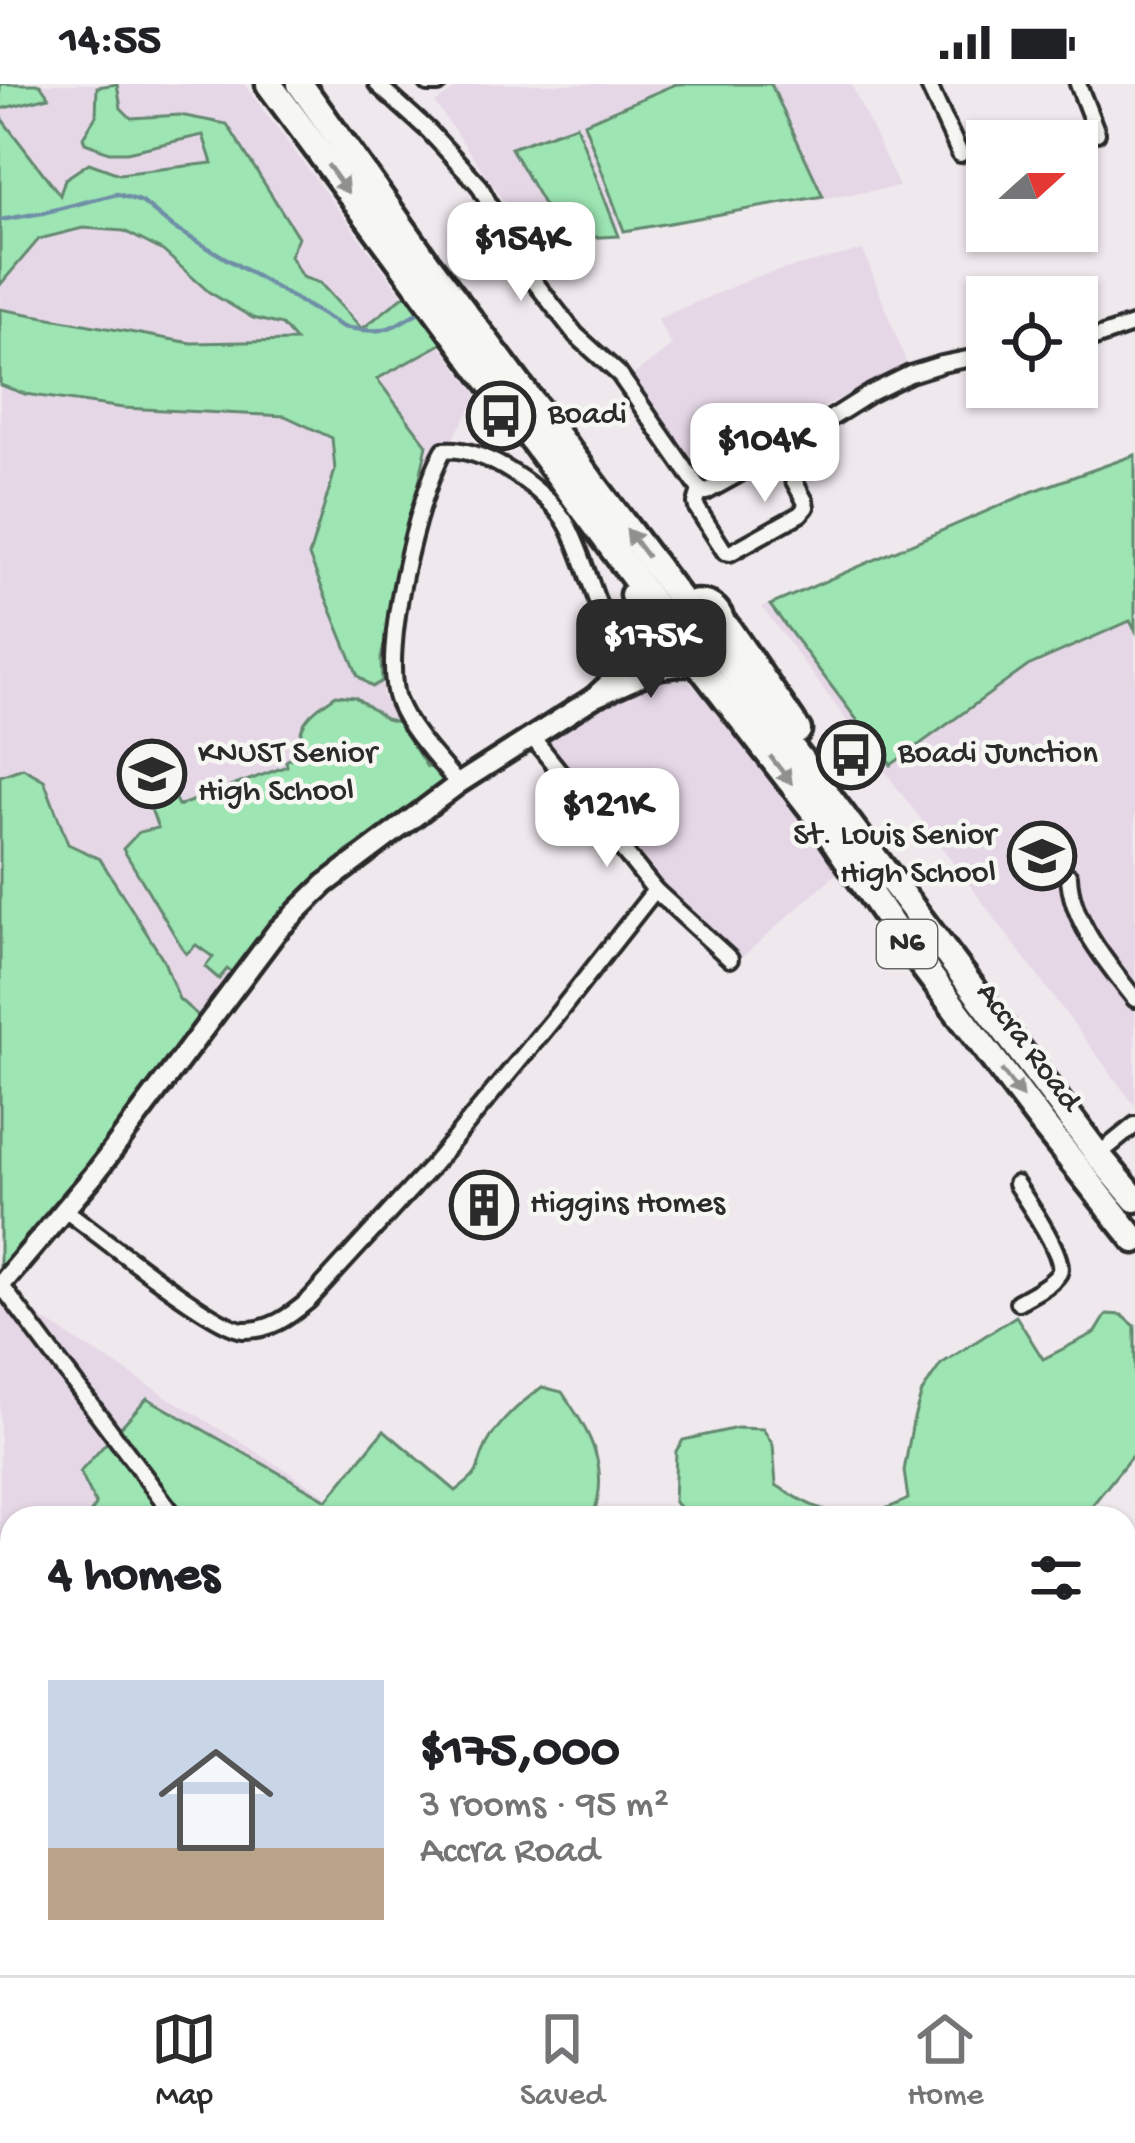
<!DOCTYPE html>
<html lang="en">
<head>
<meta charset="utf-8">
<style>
	:root { --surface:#fff; --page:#f2f2f2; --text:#202124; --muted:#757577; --line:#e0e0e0; --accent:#2b2b2b }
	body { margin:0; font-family:"Gochi Hand",sans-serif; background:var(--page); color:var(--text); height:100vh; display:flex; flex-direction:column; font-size:45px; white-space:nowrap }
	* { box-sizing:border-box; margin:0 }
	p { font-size:39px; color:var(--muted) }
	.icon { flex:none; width:66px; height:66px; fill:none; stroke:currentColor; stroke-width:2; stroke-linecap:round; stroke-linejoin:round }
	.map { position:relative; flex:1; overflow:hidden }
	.side { position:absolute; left:0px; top:1422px; width:1137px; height:471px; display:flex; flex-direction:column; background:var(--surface); border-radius:36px 36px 0 0; box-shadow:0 3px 9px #0004 }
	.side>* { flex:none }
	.needle { width:78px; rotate:69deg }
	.tools { position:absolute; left:966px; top:36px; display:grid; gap:24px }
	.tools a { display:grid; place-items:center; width:132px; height:132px; border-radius:0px; background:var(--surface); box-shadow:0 3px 9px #0004; font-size:60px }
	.price { position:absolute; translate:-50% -102px; padding:0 27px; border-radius:24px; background:#fff; color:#222; font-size:39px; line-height:78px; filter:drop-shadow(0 3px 6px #0008) }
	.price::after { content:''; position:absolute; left:50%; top:72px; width:36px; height:27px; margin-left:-18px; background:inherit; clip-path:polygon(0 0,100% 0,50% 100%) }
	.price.selected { background:var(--accent); color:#fff }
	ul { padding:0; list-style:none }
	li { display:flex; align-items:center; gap:36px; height:300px; padding:0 48px }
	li+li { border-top:3px solid var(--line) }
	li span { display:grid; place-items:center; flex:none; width:336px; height:240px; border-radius:0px; color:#555 }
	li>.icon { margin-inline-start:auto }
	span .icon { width:144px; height:144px; fill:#fffc; stroke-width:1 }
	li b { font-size:51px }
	h2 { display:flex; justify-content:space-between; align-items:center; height:144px; padding:0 48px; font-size:51px }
	.status { display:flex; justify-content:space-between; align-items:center; height:84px; padding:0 60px; background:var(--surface); direction:ltr }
	.status svg { height:33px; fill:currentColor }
	.tabs { display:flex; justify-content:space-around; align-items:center; height:168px; border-top:3px solid var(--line); background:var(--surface); font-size:33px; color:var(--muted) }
	.tabs a { display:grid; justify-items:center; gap:6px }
	.tabs .selected { color:var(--accent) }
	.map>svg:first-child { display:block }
	.built { fill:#e6d7e7 }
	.green { fill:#9de5b3; stroke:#64886f; stroke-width:3 }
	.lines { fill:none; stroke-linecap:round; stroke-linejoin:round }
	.stream { stroke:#6f8fa7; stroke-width:4.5 }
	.street-casing { stroke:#2b2b2b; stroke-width:22 }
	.secondary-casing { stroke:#2b2b2b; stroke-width:27 }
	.highway-casing { stroke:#2b2b2b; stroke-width:33 }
	.street { stroke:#f6f6f2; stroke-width:14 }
	.secondary { stroke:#f6f6f2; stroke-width:18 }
	.highway { stroke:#f6f6f2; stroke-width:24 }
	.oneway { fill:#90908e }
	.labels { text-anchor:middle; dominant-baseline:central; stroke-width:9; stroke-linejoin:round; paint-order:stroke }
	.shield { fill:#f6f6f2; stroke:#686867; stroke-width:3 }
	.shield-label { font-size:30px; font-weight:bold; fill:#2b2b2b }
	.poi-label { font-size:33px; fill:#2b2b2b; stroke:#f6f6f2; text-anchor:start }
	.street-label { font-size:33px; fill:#2b2b2b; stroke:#f6f6f2 }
</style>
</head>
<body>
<div class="status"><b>14:55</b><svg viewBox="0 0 49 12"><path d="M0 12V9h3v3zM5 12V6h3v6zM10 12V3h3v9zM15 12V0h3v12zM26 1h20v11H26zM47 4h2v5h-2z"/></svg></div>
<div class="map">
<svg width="1135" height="1891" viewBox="0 0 1135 1891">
	<rect width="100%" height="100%" fill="#efe8ed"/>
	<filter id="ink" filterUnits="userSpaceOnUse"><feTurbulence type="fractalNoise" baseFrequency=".00833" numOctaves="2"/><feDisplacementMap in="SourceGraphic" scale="24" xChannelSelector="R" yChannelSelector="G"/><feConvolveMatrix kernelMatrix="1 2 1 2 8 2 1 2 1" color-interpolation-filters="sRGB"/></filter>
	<g filter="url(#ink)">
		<!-- built -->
		<g class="built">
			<path d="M0,0H244L478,312L419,412L390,544L382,611L425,679L272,834L191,951L0,1173Z"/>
			<path d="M463,0H851L899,103L532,156L435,19Z"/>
			<path d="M863,166L908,283L818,325L822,334L705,404L632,292L672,262L657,235L758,192Z"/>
			<path d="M1135,372V1022L762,523Z"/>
			<path d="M662,595L689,599L708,615L838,788L740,875L666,810L562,684L548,654L621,607Z"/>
			<path d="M0,1209L363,1434H12V1881H1083L1099,1891H0Z"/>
		</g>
		<!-- green -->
		<g class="green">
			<path d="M0,0H40L49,13L0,25L4,38L60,111L65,95L89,79L119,90L212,79L203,51L127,68H109L85,59L83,53L96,32L97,3L117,0L121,24L131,34L180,31L227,40L298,153L290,172L302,193L320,199L362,245L409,208L443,259L377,295L427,361L381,575L382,597L372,603L358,592L309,472L335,386L332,354L285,332L123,324L25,310L0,301V225L191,259L296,257L282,241L253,234L209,208L163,167L124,147L83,144L39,155L0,201Z"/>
			<path d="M676,0H771L823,112L624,147L584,39Z"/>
			<path d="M576,41L619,152L563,155L511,64Z"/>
			<path d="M1135,371V546L1130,537L1028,582L891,681L770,521L1031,408Z"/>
			<path d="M336,611L355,613L386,635L398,638L427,683L443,686L450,698L346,768L288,824L235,891L227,885L219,895L205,883L213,873L196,861L186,870L123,765L139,748L158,744L145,709L169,700L178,722L287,682L286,677C307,665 295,657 304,640C310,628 325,619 336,611Z"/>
			<path d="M23,684L44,696L68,760L100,775L163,875L179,915L203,936L76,1096L0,1184V692Z"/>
			<path d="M1107,1230L1122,1231L1135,1242V1368L1082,1434H688L674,1417L676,1367L683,1356L737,1344L763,1345L773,1361L776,1401C824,1432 855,1442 908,1415L904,1387L913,1337L922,1308L941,1280L1016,1232L1043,1275L1096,1248Z"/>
			<path d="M542,1303L562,1308C590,1349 612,1385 592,1434H87L96,1421L80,1388L147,1314L327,1416L384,1346L456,1407C486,1385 473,1387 487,1360C500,1336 521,1319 542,1303Z"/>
			<path d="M12,1541V1881H697L685,1891H0V1558Z"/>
			<path d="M719,1881H1075L1091,1891H727Z"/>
		</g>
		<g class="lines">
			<!-- stream -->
			<path class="stream" d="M0,136L42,129L117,110L142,118L174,144L343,243C386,251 387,246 424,225"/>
			<defs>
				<g id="street">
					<path d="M377,0L428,46L479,101L523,183L576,251L619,290L700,406L696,419L697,424L725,468L730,469L800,430L806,423L805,417L778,368"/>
					<path d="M428,0H438"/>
					<path d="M928,0L960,70"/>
					<path d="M1078,0L1097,49"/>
					<path d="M1077,260L1135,240"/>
					<path d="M700,406L706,408L773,371L871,309L910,290L942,280L987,271"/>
					<path d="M532,653L655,806L730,875"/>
					<path d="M458,700C437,674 411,649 398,618C379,570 418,411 444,366C483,361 550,408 568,442C581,467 589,496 599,522"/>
					<path d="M1069,792C1071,838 1108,880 1135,915"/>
					<path d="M1098,1071L1135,1041"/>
					<path d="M1016,1100C1026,1116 1067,1174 1059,1189C1052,1201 1030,1211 1018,1218"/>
					<path d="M65,1126C96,1148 214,1244 243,1246C270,1247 289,1233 309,1216L431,1083L556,932L655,806"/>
					<path d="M1,1201L176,1434"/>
					<path d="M1125,1565L1135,1553"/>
					<path d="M1125,1783L1135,1789"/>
					<path d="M14,1891L23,1881"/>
				</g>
				<g id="secondary">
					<path d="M676,522C706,507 730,522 725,556"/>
					<path d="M593,614L640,570L657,549"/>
					<path d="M0,1202L94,1091L277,847L325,800L458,700L593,614L660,584L698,580L706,575"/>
				</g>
				<g id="highway">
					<path d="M269,0L684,561L818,733L894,844L1041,1038L1135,1156"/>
					<path d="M300,0L428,180L1098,1071L1135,1115"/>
					<path d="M633,511L645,529L651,557"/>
					<path d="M727,543L798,646"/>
				</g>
			</defs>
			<!-- street casing -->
			<use href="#street" class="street-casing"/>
			<!-- secondary casing -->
			<use href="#secondary" class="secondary-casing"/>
			<!-- highway casing -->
			<use href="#highway" class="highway-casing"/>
			<!-- street -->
			<use href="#street" class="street"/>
			<!-- secondary -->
			<use href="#secondary" class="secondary"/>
			<!-- highway -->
			<use href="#highway" class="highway"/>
		</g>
		<!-- one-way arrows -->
		<defs><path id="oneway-solid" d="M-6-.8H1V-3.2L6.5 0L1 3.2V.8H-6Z" transform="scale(3)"/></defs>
		<g class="oneway">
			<use href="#oneway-solid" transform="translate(338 95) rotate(54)"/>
			<use href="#oneway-solid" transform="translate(637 459) rotate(-127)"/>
			<use href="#oneway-solid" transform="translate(781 686) rotate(52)"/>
			<use href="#oneway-solid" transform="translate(1012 1000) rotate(53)"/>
		</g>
	</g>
	<!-- icons -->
	<defs>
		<symbol id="bus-ring" viewBox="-11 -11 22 22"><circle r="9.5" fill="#f6f6f2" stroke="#2b2b2b" stroke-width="1.5"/><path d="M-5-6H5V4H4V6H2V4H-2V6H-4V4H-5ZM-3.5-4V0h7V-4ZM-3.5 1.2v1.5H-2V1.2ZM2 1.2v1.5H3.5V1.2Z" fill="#2b2b2b"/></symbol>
		<symbol id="school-ring" viewBox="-11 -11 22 22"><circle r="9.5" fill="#f6f6f2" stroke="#2b2b2b" stroke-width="1.5"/><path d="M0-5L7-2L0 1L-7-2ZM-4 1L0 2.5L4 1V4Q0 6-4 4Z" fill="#2b2b2b"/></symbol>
		<symbol id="building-ring" viewBox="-11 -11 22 22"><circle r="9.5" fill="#f6f6f2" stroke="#2b2b2b" stroke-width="1.5"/><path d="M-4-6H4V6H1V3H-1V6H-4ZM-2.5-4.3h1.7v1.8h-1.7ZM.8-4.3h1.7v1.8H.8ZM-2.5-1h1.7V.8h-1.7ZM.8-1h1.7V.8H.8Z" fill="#2b2b2b"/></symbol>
	</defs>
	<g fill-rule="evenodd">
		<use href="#bus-ring" x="463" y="294" width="76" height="76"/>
		<use href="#bus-ring" x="813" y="633" width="76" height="76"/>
		<use href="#school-ring" x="114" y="652" width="76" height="76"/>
		<use href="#school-ring" x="1004" y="734" width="76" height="76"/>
		<use href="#building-ring" x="446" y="1083" width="76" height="76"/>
	</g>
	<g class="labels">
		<!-- shield labels -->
		<rect class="shield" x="877" y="836" width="60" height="48" rx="9"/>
		<g class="shield-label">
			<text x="907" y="860">N6</text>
		</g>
		<!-- poi labels -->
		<g class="poi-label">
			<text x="548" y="332">Boadi</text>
			<text x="198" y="671">KNUST Senior<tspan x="198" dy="38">High School</tspan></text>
			<text x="898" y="671">Boadi Junction</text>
			<text x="996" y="753" text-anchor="end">St. Louis Senior<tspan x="996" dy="38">High School</tspan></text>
			<text x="530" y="1121">Higgins Homes</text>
		</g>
		<!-- street labels -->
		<g class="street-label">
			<text transform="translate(1027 964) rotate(53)">Accra Road</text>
		</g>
	</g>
</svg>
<div class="tools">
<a><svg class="needle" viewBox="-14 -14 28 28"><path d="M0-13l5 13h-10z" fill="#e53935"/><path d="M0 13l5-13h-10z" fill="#757577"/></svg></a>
<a><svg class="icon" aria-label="locate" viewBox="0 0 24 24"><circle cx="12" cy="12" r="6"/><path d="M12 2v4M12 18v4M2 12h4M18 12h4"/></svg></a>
</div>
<b class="price" style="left:521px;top:220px">$154K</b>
<b class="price" style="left:765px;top:421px">$104K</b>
<b class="price selected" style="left:651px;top:617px">$175K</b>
<b class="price" style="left:607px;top:786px">$121K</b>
<section class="side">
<h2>4 homes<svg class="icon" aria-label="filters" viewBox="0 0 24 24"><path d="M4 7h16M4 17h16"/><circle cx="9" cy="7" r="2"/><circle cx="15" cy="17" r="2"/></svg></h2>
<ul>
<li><span style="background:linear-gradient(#c9d6e8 70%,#b9a48a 0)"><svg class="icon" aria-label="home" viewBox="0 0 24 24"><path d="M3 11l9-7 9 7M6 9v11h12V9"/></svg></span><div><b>$175,000</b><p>3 rooms · 95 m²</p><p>Accra Road</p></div></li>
</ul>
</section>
</div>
<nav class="tabs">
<a class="selected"><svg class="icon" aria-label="map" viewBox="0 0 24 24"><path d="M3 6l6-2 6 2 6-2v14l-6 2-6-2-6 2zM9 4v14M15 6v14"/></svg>Map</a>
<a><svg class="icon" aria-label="saved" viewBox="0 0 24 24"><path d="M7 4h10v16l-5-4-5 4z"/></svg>Saved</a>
<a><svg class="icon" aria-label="home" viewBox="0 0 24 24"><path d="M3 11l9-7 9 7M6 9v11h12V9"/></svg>Home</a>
</nav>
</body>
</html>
